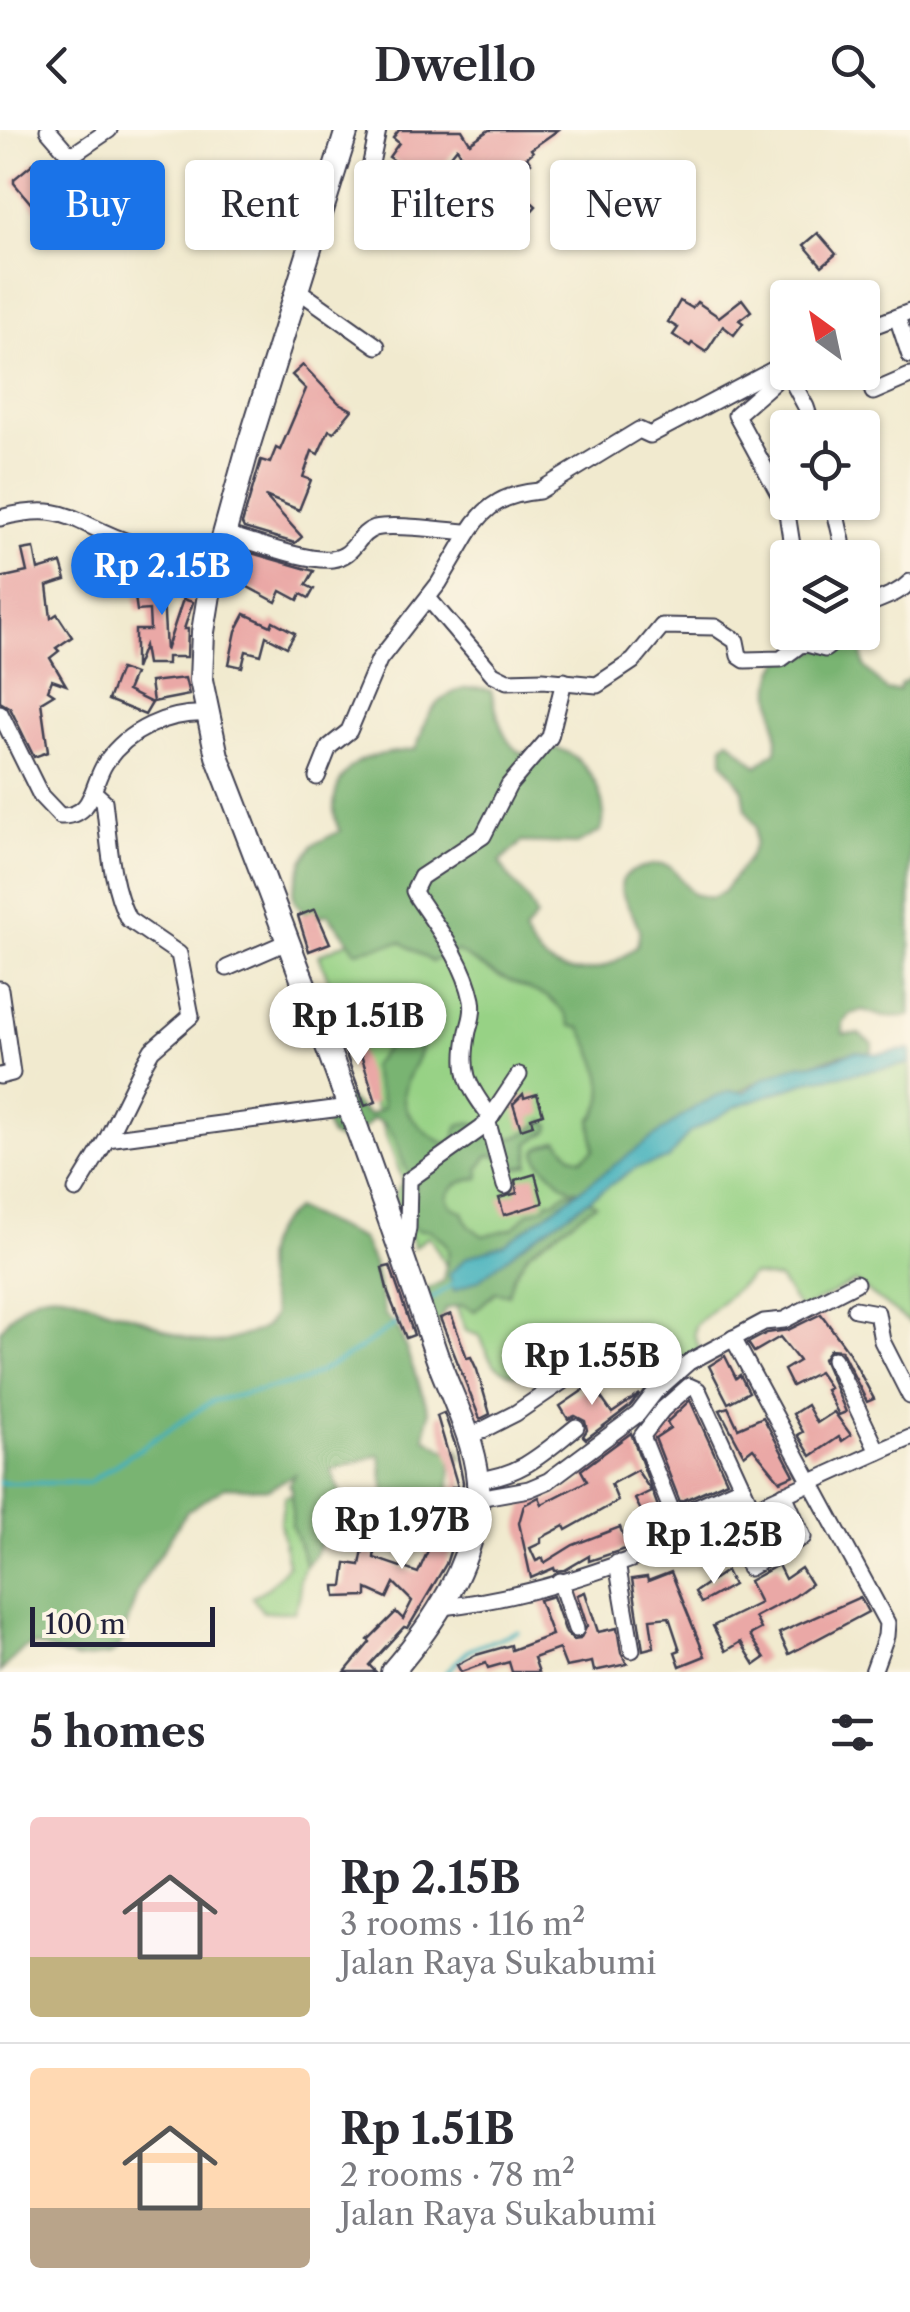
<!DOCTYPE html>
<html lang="en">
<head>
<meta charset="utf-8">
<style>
	:root { --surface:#fff; --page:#f7f7f7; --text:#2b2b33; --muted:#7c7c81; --line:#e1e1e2; --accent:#1a73e8 }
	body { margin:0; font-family:"Libre Caslon Text",serif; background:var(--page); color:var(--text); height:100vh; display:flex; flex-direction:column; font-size:38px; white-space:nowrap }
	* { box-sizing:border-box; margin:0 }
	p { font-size:32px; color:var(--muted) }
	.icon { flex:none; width:55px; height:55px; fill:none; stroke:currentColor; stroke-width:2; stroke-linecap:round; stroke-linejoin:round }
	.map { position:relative; height:1542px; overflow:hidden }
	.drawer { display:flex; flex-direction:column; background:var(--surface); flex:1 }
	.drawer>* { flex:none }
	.top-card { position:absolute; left:30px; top:30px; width:850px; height:90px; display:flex; gap:20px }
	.needle { width:65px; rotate:327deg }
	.controls { position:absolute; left:770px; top:150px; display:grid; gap:20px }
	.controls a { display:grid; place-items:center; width:110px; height:110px; border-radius:10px; background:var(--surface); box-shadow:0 2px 8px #0004; font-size:50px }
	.scale { position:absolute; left:30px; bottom:25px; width:185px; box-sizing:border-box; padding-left:10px; border:5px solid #22223b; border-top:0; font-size:28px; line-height:35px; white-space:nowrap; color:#22223b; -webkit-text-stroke:8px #fcf5e5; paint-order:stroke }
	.price { position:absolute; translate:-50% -85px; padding:0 22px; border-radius:35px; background:#fff; color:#222; font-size:32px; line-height:65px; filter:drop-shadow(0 2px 5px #0008) }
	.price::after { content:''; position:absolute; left:50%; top:60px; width:30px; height:22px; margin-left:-15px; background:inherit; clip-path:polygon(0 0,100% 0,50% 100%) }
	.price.current { background:var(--accent); color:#fff }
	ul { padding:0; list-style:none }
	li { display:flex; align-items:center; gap:30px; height:250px; padding:0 30px }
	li+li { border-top:2px solid var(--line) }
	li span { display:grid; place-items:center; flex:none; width:280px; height:200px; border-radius:10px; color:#555 }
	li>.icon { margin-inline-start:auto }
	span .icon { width:120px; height:120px; fill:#fffc; stroke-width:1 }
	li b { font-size:42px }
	h2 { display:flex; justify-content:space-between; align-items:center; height:120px; padding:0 30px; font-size:42px }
	.tag { padding:0 35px; border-radius:10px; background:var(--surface); box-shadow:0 2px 8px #0004; font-size:35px; line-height:90px }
	.tag.current { background:var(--accent); color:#fff }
	header { display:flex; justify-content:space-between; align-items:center; height:130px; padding:0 30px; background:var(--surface); font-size:45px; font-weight:600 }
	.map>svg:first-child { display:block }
	.green { fill:#97d285; stroke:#5c7a60; stroke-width:2.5 }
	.forest { fill:#79b472; stroke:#4e6b56; stroke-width:2.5 }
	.water { fill:#42b1bc; stroke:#326a7c; stroke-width:2.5 }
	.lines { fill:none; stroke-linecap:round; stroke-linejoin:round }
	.stream { stroke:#42b1bc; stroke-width:4 }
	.building { fill:#eaa8a6 }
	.minor-casing { stroke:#414051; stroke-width:19 }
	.highway-casing { stroke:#414051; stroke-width:26 }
	.minor { stroke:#fff; stroke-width:15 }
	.highway { stroke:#fff; stroke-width:22 }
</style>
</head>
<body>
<header><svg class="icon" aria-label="back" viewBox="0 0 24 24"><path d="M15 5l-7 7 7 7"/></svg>Dwello<svg class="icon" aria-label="search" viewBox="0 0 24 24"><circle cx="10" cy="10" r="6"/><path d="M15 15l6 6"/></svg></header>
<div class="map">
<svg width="910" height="1542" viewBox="0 0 910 1542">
	<rect width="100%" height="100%" fill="#fcf5e5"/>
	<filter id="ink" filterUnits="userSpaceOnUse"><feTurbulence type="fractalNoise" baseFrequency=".01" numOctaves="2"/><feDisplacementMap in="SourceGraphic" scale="20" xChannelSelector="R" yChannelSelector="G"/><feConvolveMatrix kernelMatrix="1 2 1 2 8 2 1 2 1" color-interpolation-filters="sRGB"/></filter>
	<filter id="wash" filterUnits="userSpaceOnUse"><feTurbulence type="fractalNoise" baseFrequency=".0048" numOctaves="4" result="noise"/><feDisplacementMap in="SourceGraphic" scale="40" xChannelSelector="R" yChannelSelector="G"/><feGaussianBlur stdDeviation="2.25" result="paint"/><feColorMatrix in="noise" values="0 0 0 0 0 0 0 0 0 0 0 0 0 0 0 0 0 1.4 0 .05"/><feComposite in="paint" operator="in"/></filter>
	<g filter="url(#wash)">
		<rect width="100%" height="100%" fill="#f1eacf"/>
		<!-- green -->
		<g class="green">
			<path d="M364,804L462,816L570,869L616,959L591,1045L580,1063L452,1146L429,1106L414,1117L394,1065L403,1051L319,825Z"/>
			<path d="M910,934V1193L855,1152L800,1180L779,1149L752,1145L695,1195L694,1204L700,1220L649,1261L623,1228L560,1218L522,1246C492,1241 491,1232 480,1206L466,1201L454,1171L519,1116L688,1002L736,975L812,949Z"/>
			<path d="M318,1351L328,1384L299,1450L300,1465L294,1482H263L252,1467L269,1457L288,1435L280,1392L285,1367Z"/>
		</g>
		<!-- forest -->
		<g class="forest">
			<path d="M853,503L859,504L864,536L887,561L899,560L901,554L910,548V886L883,887L863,880L851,884L843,893V904H859L873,914L871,924L848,923L832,927L760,955L754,953L617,1034L612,1046L589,1062L571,1059L559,1051L539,1031L536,1023L538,1018L558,1010L572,1026L581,1029L594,1020L591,990C616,965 595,924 581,898L571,896L565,883L548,867L496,845L458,822H448L432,832L401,812L355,821C350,808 336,797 328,784L310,789L295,772L293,762L303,731L313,715L340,701C326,676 337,638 367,628C382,623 399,622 415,619C421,610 422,598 427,588C441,564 464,552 491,561C498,583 500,611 522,624C532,621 542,616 554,618C586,622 612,671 601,701L577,714L522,712L500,732C508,751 529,765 536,787L524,803C550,855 599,849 637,816C638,810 640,805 639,800C635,778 598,749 644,737C676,728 674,744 693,764L711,768L723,762L748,729L755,714L756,697L746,680L743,660L723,631V615L729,610L757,636L776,621C782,587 757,554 786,525L812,523Z"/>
			<path d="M413,888C435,922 408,933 404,962C400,985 429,1007 447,1014L454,1009L459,995C479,987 489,1003 506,1008C518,1011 535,996 545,990L550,996L549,1001L529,1013V1035L516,1038L495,1025L488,1026L479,1039V1048C465,1051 452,1052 447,1068L451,1076L463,1082L469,1096L483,1106L514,1098L528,1083L544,1077L548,1071H554L567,1062L580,1063L596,1074L529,1122L513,1147L508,1164L495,1162L475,1181L462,1175L446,1179L435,1198L421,1162L443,1151C446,1122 459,1121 430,1100H417L411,1095V1077L416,1055C413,1047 407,1042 404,1034C397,1017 395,994 373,989L356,1007L343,1012L331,1006L323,990L332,968L339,962L369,985L383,978C383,962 373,952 371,936C388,921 392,898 413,888Z"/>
			<path d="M295,1079L362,1109L373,1133L385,1185L399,1200L429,1282L425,1308L447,1321L458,1318L462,1329L451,1333L449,1373L437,1400L388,1386L380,1325L331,1340L342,1367L315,1425L306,1435L292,1395V1359L289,1354L295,1344L268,1359L225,1357L187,1381L139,1457L120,1516L111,1525L78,1529L35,1515L24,1518L0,1542V1200C32,1157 53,1156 99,1176C111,1181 124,1183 136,1187C159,1196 183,1210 208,1213C222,1214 232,1209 245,1205C260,1201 267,1198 274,1184C261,1142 255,1109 295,1079Z"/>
		</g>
		<!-- water -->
		<path class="water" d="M910,919V934L812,950L737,976L689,1003L668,1029L635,1038L520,1117L480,1149L454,1161L449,1144L467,1127L505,1114L698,975L729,961L745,962L764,948L799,935L828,931L855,921L878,924Z"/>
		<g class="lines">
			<!-- stream -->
			<g class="stream">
				<path d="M427,1172L456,1152"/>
				<path d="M0,1353H88L212,1271L303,1251L355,1222L403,1189"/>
				<path d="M446,1542L469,1520L518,1501"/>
			</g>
		</g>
		<g id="blocks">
			<!-- building -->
			<g class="building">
				<path d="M399,0H462L470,13L489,0H558L531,19L533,22L527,27L531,33L516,43L523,47L501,82L525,66L536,76L527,86L522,81L481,110L478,104L469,109L465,103L461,105L455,95L428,116L411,100L453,65L462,76L485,65L457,18L434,47L437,48L405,95L391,83L378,95L366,86L401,35L389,27L399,13L393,8Z"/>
				<path d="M36,31L62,62L38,82L14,53V49Z"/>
				<path d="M818,103L836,124L822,136L804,115Z"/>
				<path d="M742,169L751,181L739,190L743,193L734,205L723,196L706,222L692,213L690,216L673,205L678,198L668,192L680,171L692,178L697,172L719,187Z"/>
				<path d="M303,235L339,273L352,280L334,302L329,300L318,324L312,321L303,347L311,350L299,380L265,366L302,407L295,413L244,398L242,394L261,330L270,333L276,318L280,320L306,259L292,245Z"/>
				<path d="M34,418L38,440L61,433L66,450L47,456L51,488L57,484L72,507L56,518L59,521L50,528L66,555L52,550L48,560L54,564L41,572L48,622L34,627L10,578L0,572V448L27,442L22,420Z"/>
				<path d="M237,419L314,441L306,455L314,459L309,468L301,464L298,470L281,461L276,472L244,455L242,460L226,455Z"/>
				<path d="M158,431L193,436L187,447L162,448L166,521L183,469L193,472L184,499H188L187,527H167V534H147L144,516L135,539V500H150L149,480L137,481L135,467L154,464L149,432Z"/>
				<path d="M245,484L271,496L273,491L295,503L287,517L266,506L261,525L246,521L242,537L229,534L236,501Z"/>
				<path d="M120,539L134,544L127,561L152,573L145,585L108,570Z"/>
				<path d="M185,548L189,565L153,572L150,552Z"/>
				<path d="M315,779L330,813L309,821L298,786Z"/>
				<path d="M354,903L376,972L365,976L340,908Z"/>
				<path d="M523,964L524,968L537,964L543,984L531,988L533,995L521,999L513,974Z"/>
				<path d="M535,1044L543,1073L504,1085L499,1068L517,1063L515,1050Z"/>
				<path d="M390,1136L414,1205L406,1208L388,1163L382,1138Z"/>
				<path d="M451,1184L467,1228L471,1227L477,1240L490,1284L480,1289L440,1188Z"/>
				<path d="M821,1184L848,1221L874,1269L867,1272L841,1220L830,1219L823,1229L846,1282L839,1285L826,1260L830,1258L819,1242L792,1256L784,1240L799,1231L780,1207L754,1222L748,1213L767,1203L788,1200Z"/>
				<path d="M725,1226L736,1248L740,1245L749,1262L728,1273L709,1236Z"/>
				<path d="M593,1245L601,1255L595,1259L612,1283L640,1264L630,1276L586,1309L583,1306L587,1300L585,1291L575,1286L568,1289L560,1276L585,1259L581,1254Z"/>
				<path d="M690,1270L727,1351L680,1372L655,1308L670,1298L667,1292Z"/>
				<path d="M807,1275L817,1293L834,1282L851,1305L842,1311L839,1307L811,1326L798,1305L803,1302L793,1284Z"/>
				<path d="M728,1277L738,1298L763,1287L794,1345L780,1351L753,1318L744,1325L720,1280Z"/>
				<path d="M444,1283L456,1317L463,1352L460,1391L446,1434L408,1498L404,1497L369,1535L376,1542H345L370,1512L368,1510L396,1482L403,1489L412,1471L394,1453L387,1468L367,1459V1466L336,1467L335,1456H343L346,1433L360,1435L365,1409L376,1410L374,1428L418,1443L433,1409L438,1412L443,1402L447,1404L456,1368H452V1357H458L437,1286Z"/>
				<path d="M631,1303L661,1385L662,1395L651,1400L635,1369L651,1361L637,1340L611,1354L618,1371L566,1400L564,1396L541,1408V1413L530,1418L536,1431L543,1428L544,1433L573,1415L620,1397L628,1418L589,1431V1426L565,1440L555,1441L554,1438L531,1448L519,1393L524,1375L539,1367L542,1374L587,1351L581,1340Z"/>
				<path d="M779,1379L789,1402L751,1424L743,1407L749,1404L744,1395L753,1391L759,1406L777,1396L771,1383Z"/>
				<path d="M778,1435L785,1449L801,1438L811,1454L795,1466L755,1487L761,1499L750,1505L765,1528L755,1535L741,1512L726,1521L713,1496L760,1473L749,1451Z"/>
				<path d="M726,1441L733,1455L701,1473L695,1462Z"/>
				<path d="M671,1442L705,1526L680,1536L675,1522L680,1520L669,1487L650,1489L654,1517L643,1520L632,1449L647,1447L648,1451Z"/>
				<path d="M585,1462L598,1502L617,1498L621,1523L627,1534L594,1541L592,1532L566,1537L559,1519L534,1528L539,1542H512L509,1532L488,1538L486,1533L461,1542L457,1535L476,1525L511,1515L512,1520L552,1505L539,1470L553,1466L566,1503L573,1510L580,1509L587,1496L577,1465Z"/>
				<path d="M860,1467L868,1482L789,1524L779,1503Z"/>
			</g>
		</g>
	</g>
	<g filter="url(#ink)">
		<use href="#blocks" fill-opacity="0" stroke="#414051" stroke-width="2.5"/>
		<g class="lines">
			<defs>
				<g id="minor">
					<path d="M48,0L67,22L75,23L109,0"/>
					<path d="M366,57L378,0"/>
					<path d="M298,160L377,216"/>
					<path d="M897,187L910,226"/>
					<path d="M862,200L910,182"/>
					<path d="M783,234L806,277L813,298"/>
					<path d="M773,240L774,252L736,285L786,377L794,428"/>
					<path d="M873,262L910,246"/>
					<path d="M833,372L842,411"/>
					<path d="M0,388C70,370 74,395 134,414C161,423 191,422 219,423"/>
					<path d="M225,404C251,411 307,432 332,429C356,426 356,404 375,398C394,393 447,401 469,402C487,373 507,364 539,361L639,300L650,305L788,232"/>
					<path d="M428,468L493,544L507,551L543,550L597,555L633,531L662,496L715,497L736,511L739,526L745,530L781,529L800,515L807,514L825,519L847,502"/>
					<path d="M862,478C880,467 895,467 910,452"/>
					<path d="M0,583L41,666L60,686C95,687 91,654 106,632C128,600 168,582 206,584"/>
					<path d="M317,647L329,617L349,601L379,530L439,453L469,402"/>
					<path d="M227,838L287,812"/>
					<path d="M0,859L12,943L0,946"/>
					<path d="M491,987L519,945"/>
					<path d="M488,993L505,1056"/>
					<path d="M107,1009L348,977"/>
					<path d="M76,1060L107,1009L145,932L152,920L191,886L179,824L128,789C110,753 109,710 104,671L95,663"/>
					<path d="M403,1124L408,1098L409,1050L482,998L491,987C466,954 460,942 468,901C471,891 474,881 472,870C464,831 439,800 417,767L414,761L421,747L483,706L509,655L550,607L564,551"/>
					<path d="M855,1179L877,1183L882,1211L910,1266"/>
					<path d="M733,1208L887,1493L886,1506L873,1542"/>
					<path d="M834,1229L878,1322"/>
					<path d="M467,1308L516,1283L563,1251"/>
					<path d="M477,1350C522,1345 542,1324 576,1297"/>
					<path d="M478,1368L529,1359L548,1351L638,1284L655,1262L689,1232L764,1192L784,1190L856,1153"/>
					<path d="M674,1387L741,1357"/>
					<path d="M672,1411L674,1387L642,1306L662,1280L689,1256L698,1260L752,1378"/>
					<path d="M617,1433L632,1520"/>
					<path d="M749,1438L803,1407L784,1364"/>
					<path d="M560,1451L576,1499"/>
					<path d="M442,1477C600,1461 765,1370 910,1308"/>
				</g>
				<path id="highway" d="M347,0L249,314L211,452L203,502L201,550L217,626C294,824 368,1023 436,1224C451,1268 482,1320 478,1369C473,1436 434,1493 392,1542"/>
			</defs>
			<!-- minor casing -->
			<use href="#minor" class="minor-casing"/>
			<!-- highway casing -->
			<use href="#highway" class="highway-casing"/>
			<!-- minor -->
			<use href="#minor" class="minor"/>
			<!-- highway -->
			<use href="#highway" class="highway"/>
		</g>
	</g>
</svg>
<div class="controls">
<a><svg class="needle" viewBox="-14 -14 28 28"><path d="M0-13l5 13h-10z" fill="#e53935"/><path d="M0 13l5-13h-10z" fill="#7c7c81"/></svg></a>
<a><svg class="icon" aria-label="locate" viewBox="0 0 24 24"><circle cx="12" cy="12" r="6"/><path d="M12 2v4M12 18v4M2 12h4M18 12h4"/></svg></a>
<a><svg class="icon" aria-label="layers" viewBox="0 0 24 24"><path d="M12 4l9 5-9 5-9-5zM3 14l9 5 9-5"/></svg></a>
</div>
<div class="scale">100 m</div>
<b class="price current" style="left:162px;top:488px">Rp 2.15B</b>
<b class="price" style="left:358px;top:938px">Rp 1.51B</b>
<b class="price" style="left:592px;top:1278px">Rp 1.55B</b>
<b class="price" style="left:402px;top:1442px">Rp 1.97B</b>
<b class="price" style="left:714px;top:1457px">Rp 1.25B</b>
<div class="top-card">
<a class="tag current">Buy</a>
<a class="tag">Rent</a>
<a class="tag">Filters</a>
<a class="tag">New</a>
</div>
</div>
<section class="drawer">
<h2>5 homes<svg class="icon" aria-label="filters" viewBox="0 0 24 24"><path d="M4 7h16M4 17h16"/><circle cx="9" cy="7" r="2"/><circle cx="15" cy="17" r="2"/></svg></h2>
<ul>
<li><span style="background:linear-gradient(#f6c9c9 70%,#c2b280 0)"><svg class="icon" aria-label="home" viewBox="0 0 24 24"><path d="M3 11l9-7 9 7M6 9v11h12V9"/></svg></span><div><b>Rp 2.15B</b><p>3 rooms · 116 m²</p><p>Jalan Raya Sukabumi</p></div></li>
<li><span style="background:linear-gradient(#ffd9b3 70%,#b9a48a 0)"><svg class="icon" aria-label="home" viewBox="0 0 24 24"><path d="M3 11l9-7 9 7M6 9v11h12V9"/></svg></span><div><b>Rp 1.51B</b><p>2 rooms · 78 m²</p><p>Jalan Raya Sukabumi</p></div></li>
</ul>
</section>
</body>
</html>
